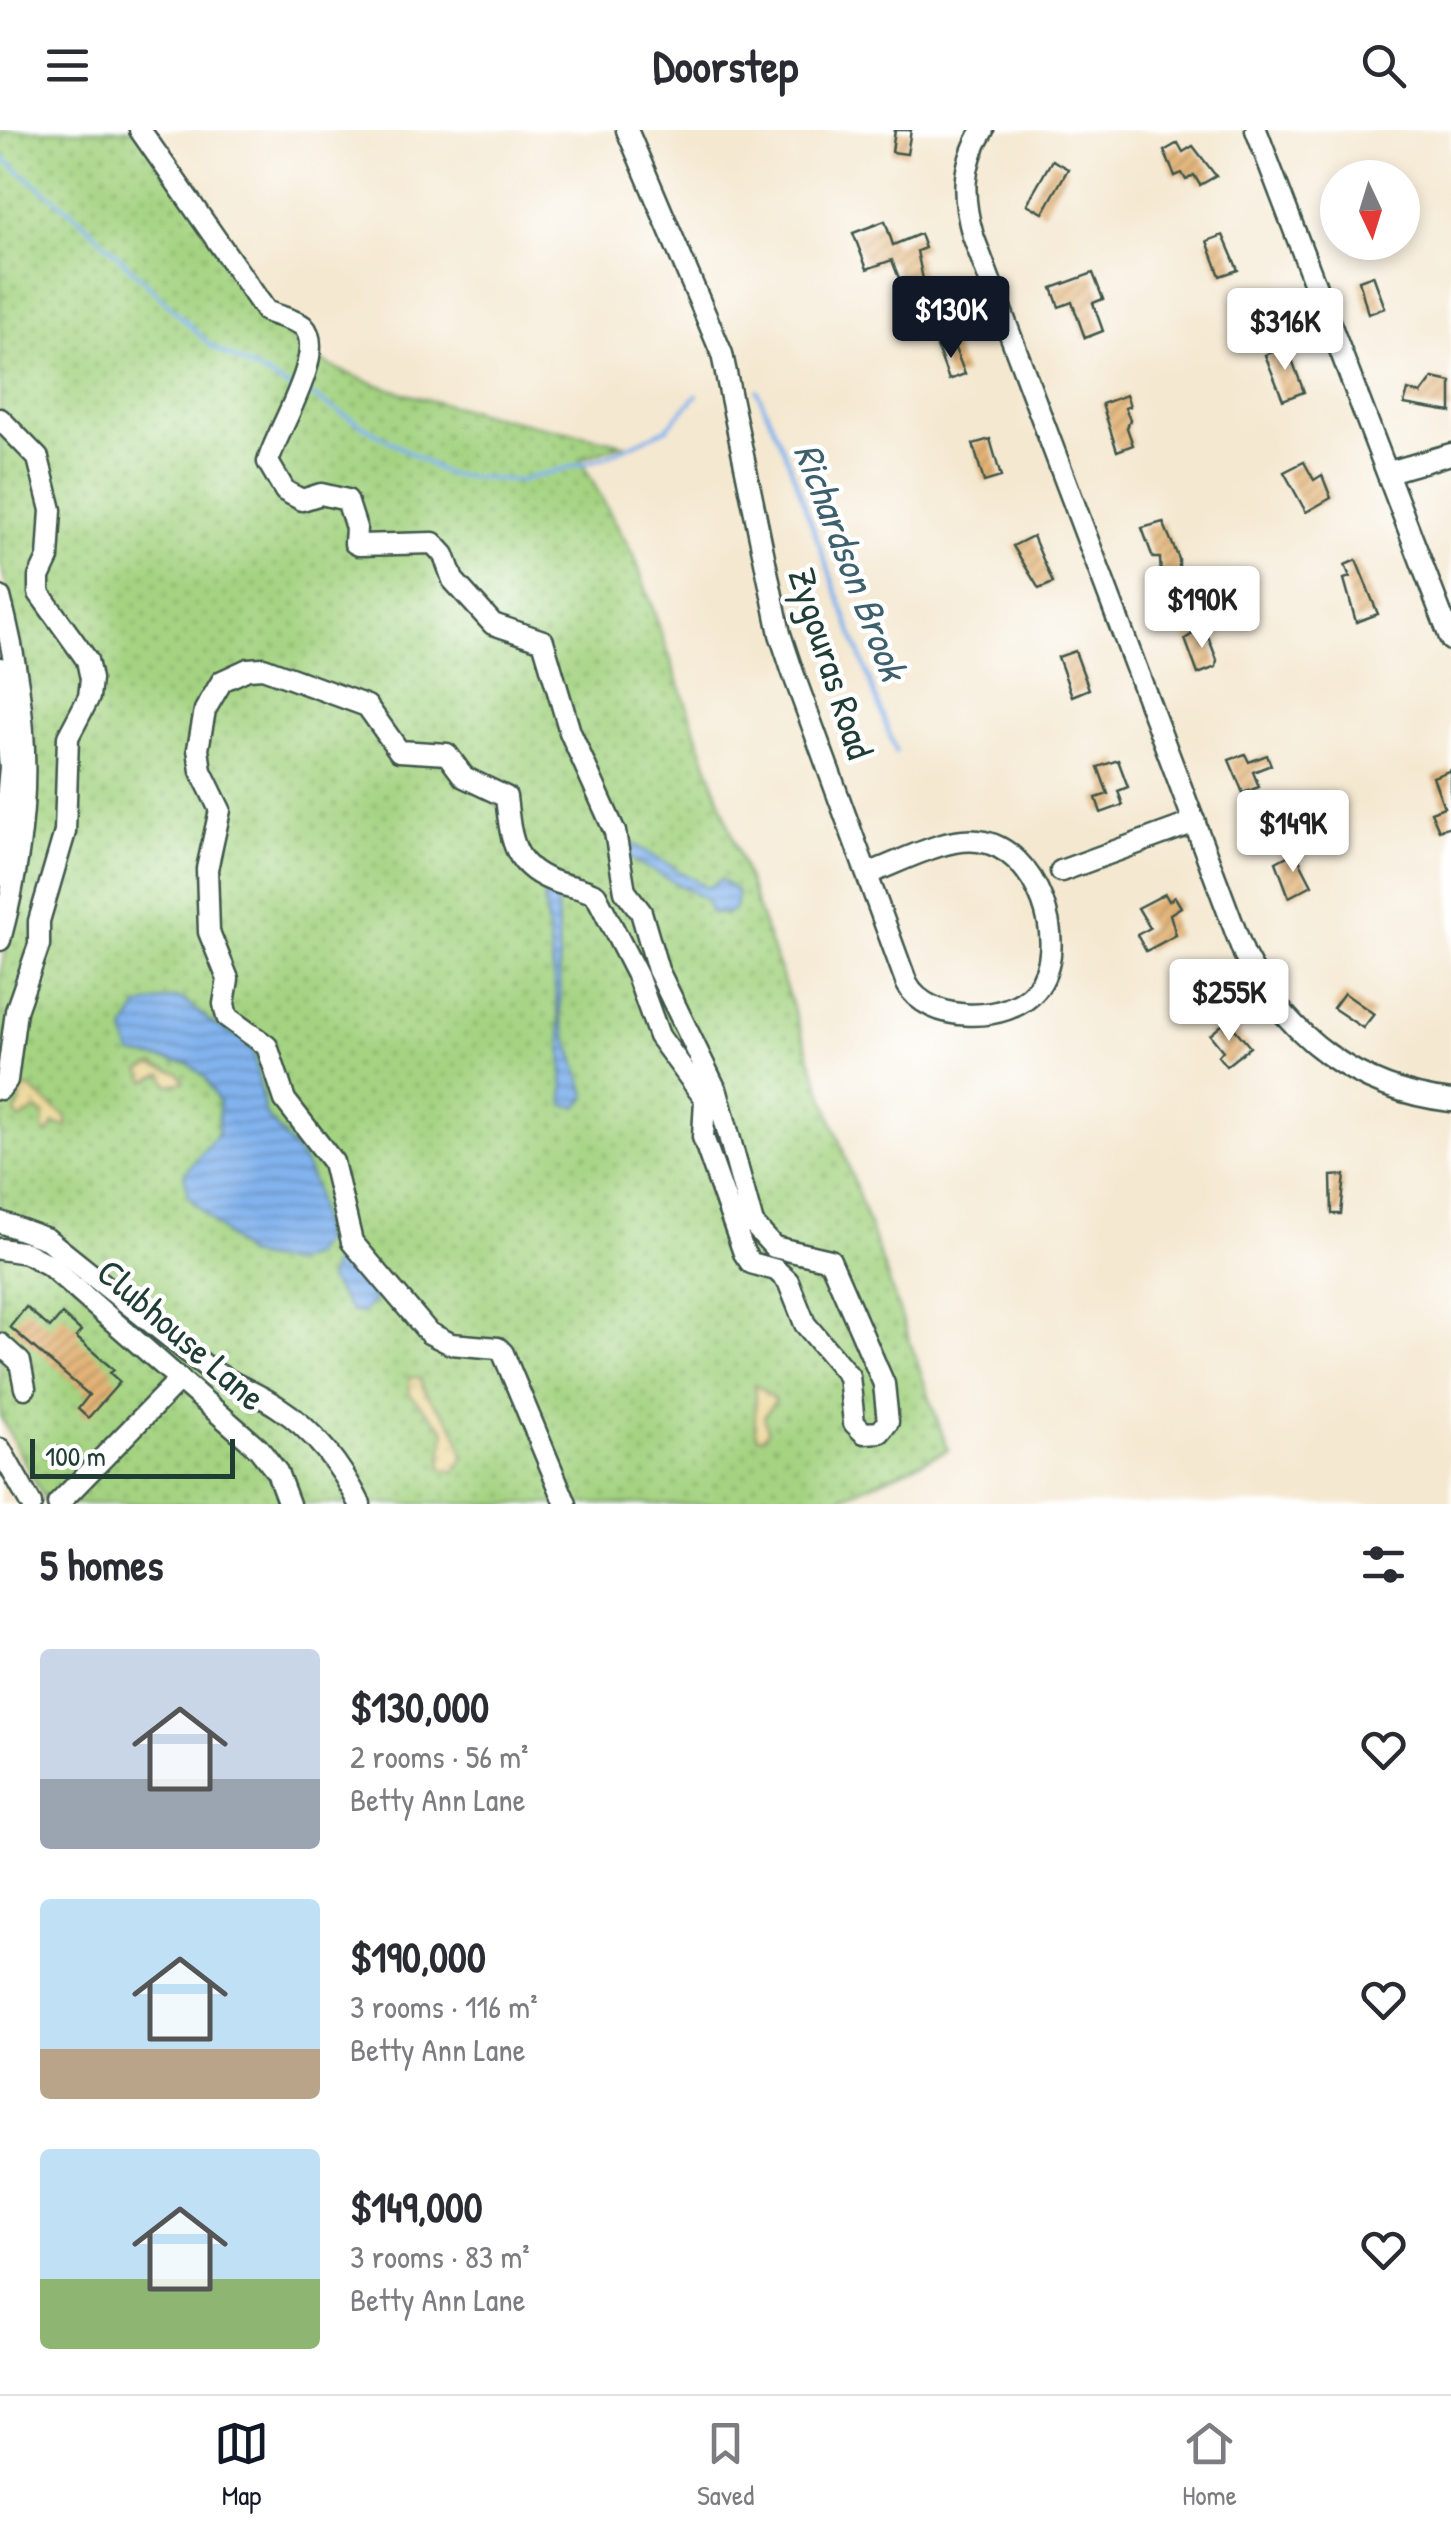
<!DOCTYPE html>
<html lang="en">
<head>
<meta charset="utf-8">
<style>
	:root { --surface:#fff; --page:#f7f7f7; --text:#2b2b33; --muted:#7c7c81; --line:#e1e1e2; --accent:#111827 }
	body { margin:0; font-family:"Patrick Hand",sans-serif; background:var(--page); color:var(--text); height:100vh; display:flex; flex-direction:column; font-size:38px; white-space:nowrap }
	* { box-sizing:border-box; margin:0 }
	p { font-size:32px; color:var(--muted) }
	.icon { flex:none; width:55px; height:55px; fill:none; stroke:currentColor; stroke-width:2; stroke-linecap:round; stroke-linejoin:round }
	.map { position:relative; height:1374px; overflow:hidden }
	.details { display:flex; flex-direction:column; background:var(--surface); flex:1 }
	.details>* { flex:none }
	.needle { width:65px; rotate:176deg }
	.controls { position:absolute; left:1320px; top:30px; display:grid; gap:20px }
	.controls a { display:grid; place-items:center; width:100px; height:100px; border-radius:50%; background:var(--surface); box-shadow:0 5px 15px #0003; font-size:50px }
	.scale { position:absolute; left:30px; bottom:25px; width:205px; box-sizing:border-box; padding-left:10px; border:5px solid #1f3d34; border-top:0; font-size:28px; line-height:35px; white-space:nowrap; color:#1f3d34; -webkit-text-stroke:8px #fff; paint-order:stroke }
	.price { position:absolute; translate:-50% -85px; padding:0 22px; border-radius:10px; background:#fff; color:#222; font-size:32px; line-height:65px; filter:drop-shadow(0 2px 5px #0008) }
	.price::after { content:''; position:absolute; left:50%; top:60px; width:30px; height:22px; margin-left:-15px; background:inherit; clip-path:polygon(0 0,100% 0,50% 100%) }
	.price.current { background:var(--accent); color:#fff }
	ul { padding:0; list-style:none }
	li { display:flex; align-items:center; gap:30px; height:250px; padding:0 40px }
	li span { display:grid; place-items:center; flex:none; width:280px; height:200px; border-radius:10px; color:#555 }
	li>.icon { margin-inline-start:auto }
	span .icon { width:120px; height:120px; fill:#fffc; stroke-width:1 }
	li b { font-size:42px }
	h2 { display:flex; justify-content:space-between; align-items:center; height:120px; padding:0 40px; font-size:42px }
	header { display:flex; justify-content:space-between; align-items:center; height:130px; padding:0 40px; background:var(--surface); font-size:45px; font-weight:800 }
	.dock { display:flex; justify-content:space-around; align-items:center; height:140px; border-top:2px solid var(--line); background:var(--surface); font-size:28px; color:var(--muted) }
	.dock a { display:grid; justify-items:center; gap:5px }
	.dock .current { color:var(--accent) }
	.map>svg:first-child { display:block }
	.grass { fill:url(#grass-dots); stroke:#62885a; stroke-width:2.5 }
	.sand { fill:url(#sand-dots); stroke:#868c69; stroke-width:2.5 }
	.water { fill:url(#water-rules); stroke:#507891; stroke-width:2.5 }
	.lines { fill:none; stroke-linecap:round; stroke-linejoin:round }
	.stream { stroke:#82b3ee; stroke-width:4 }
	.building { fill:url(#building-hatch) }
	.minor-casing { stroke:#3f574b; stroke-width:25 }
	.minor { stroke:#fff; stroke-width:20 }
	.labels { text-anchor:middle; dominant-baseline:central; stroke-width:9; stroke-linejoin:round; paint-order:stroke }
	.street-label { font-size:38px; fill:#1f3d34; stroke:#fff }
	.water-label { font-size:40px; font-style:italic; fill:#3d606c; stroke:#fff }
</style>
</head>
<body>
<header><svg class="icon" aria-label="menu" viewBox="0 0 24 24"><path d="M4 6h16M4 12h16M4 18h16"/></svg>Doorstep<svg class="icon" aria-label="search" viewBox="0 0 24 24"><circle cx="10" cy="10" r="6"/><path d="M15 15l6 6"/></svg></header>
<div class="map">
<svg width="1451" height="1374" viewBox="0 0 1451 1374">
	<defs>
		<pattern id="grass-dots" width="8" height="8" patternUnits="userSpaceOnUse" patternTransform="scale(2.5)"><rect width="8" height="8" fill="#a4d381"/><path d="M2 2h.1M6 6h.1" fill="none" stroke="#85ac6a" stroke-width="1.8" stroke-linecap="round"/></pattern>
		<pattern id="sand-dots" width="8" height="8" patternUnits="userSpaceOnUse" patternTransform="scale(2.5)"><rect width="8" height="8" fill="#eeda9e"/><path d="M2 2h.1M6 6h.1" fill="none" stroke="#ccbc89" stroke-width="1.8" stroke-linecap="round"/></pattern>
		<pattern id="water-rules" width="6" height="5" patternUnits="userSpaceOnUse" patternTransform="scale(2.5)"><rect width="6" height="5" fill="#82b3ee"/><path d="M0 2.5h6" fill="none" stroke="#6a93c2"/></pattern>
		<pattern id="building-hatch" width="6" height="6" patternUnits="userSpaceOnUse" patternTransform="scale(2.5)"><rect width="6" height="6" fill="#e3b376"/><path d="M-1 1l2-2M0 6l6-6M5 7l2-2" fill="none" stroke="#b79362"/></pattern>
	</defs>
	<rect width="100%" height="100%" fill="#fff"/>
	<filter id="ink" filterUnits="userSpaceOnUse"><feTurbulence type="fractalNoise" baseFrequency=".01" numOctaves="2"/><feDisplacementMap in="SourceGraphic" scale="20" xChannelSelector="R" yChannelSelector="G"/><feConvolveMatrix kernelMatrix="1 2 1 2 8 2 1 2 1" color-interpolation-filters="sRGB"/></filter>
	<filter id="wash" filterUnits="userSpaceOnUse"><feTurbulence type="fractalNoise" baseFrequency=".0048" numOctaves="4" result="noise"/><feDisplacementMap in="SourceGraphic" scale="40" xChannelSelector="R" yChannelSelector="G"/><feGaussianBlur stdDeviation="2.25" result="paint"/><feColorMatrix in="noise" values="0 0 0 0 0 0 0 0 0 0 0 0 0 0 0 0 0 1.4 0 .05"/><feComposite in="paint" operator="in"/></filter>
	<g filter="url(#wash)">
		<rect width="100%" height="100%" fill="#f4e8d0"/>
		<!-- grass -->
		<path class="grass" d="M0,0H145L295,214C355,265 542,295 624,314L580,329L635,428L948,1320L828,1374H47L0,1286V843L31,713L36,635L30,552L0,431Z"/>
		<!-- sand -->
		<g class="sand">
			<path d="M152,935L179,943L184,952L169,955L162,944L146,951L140,940Z"/>
			<path d="M29,958L67,988V997L54,993L49,1003L44,1002L43,984L36,980L20,990L15,983L21,972L19,960Z"/>
			<path d="M409,1247L420,1248C427,1281 458,1278 463,1329L455,1342L441,1338L445,1300L410,1264Z"/>
			<path d="M755,1254L775,1270L764,1287L768,1301L764,1307H757L755,1300Z"/>
		</g>
		<!-- water -->
		<g class="water">
			<path d="M632,713L708,758L721,749L738,763L734,780L726,784L711,783L705,769L629,728L627,714Z"/>
			<path d="M552,758L557,767L561,889L587,967L577,977L564,975L562,916L543,760Z"/>
			<path d="M173,868L184,870L213,894L244,909L254,923L265,983L305,1034L315,1058L323,1110L312,1126L291,1133L246,1125L189,1067L184,1044L218,1003L219,972L205,947L188,933L131,924L124,901L139,876Z"/>
			<path d="M348,1130L357,1132L375,1151L376,1168L362,1183L352,1182L328,1150L333,1131Z"/>
		</g>
		<g class="lines">
			<!-- stream -->
			<g class="stream">
				<path d="M0,26L79,88L211,216L294,260"/>
				<path d="M757,260L788,330L896,622"/>
				<path d="M305,262L448,345L519,351L603,328L666,299L697,265"/>
			</g>
		</g>
		<g id="blocks">
			<!-- building -->
			<g class="building">
				<path d="M895,0H911L907,24L892,22Z"/>
				<path d="M1178,13L1183,22L1193,16L1216,46L1200,55L1194,45L1186,50L1182,43L1175,46L1164,21Z"/>
				<path d="M1052,30L1068,39L1043,83L1027,74Z"/>
				<path d="M885,91L893,115L920,104L925,118L917,121L924,154L910,160L906,149L900,151L892,130L867,139L853,103Z"/>
				<path d="M1223,105L1238,140L1220,146L1207,111Z"/>
				<path d="M1093,143L1103,169L1093,173L1103,201L1085,208L1072,172L1059,177L1052,158Z"/>
				<path d="M1373,145L1385,178L1368,184L1359,150Z"/>
				<path d="M952,211L965,244L949,250L937,217Z"/>
				<path d="M1287,216L1304,262L1283,270L1265,225Z"/>
				<path d="M1433,248L1451,252V282L1404,274L1408,260L1421,264Z"/>
				<path d="M1126,265L1130,276L1125,278L1130,290L1127,298L1133,315L1117,321L1102,274Z"/>
				<path d="M990,309L1001,347L984,352L973,314Z"/>
				<path d="M1304,332L1314,350L1322,345L1331,368L1306,382L1284,342Z"/>
				<path d="M1163,392L1179,429V447L1161,448L1160,428H1153L1142,398Z"/>
				<path d="M1033,406L1053,453L1039,459L1013,416Z"/>
				<path d="M1356,430L1378,484L1356,492L1344,449L1350,447L1345,435Z"/>
				<path d="M1204,496L1217,530L1216,537L1198,544L1185,509Z"/>
				<path d="M1075,521L1089,559L1072,566L1058,527Z"/>
				<path d="M1245,624L1249,632L1267,625L1271,635L1253,642L1259,657L1243,663L1229,630Z"/>
				<path d="M1118,630L1128,657L1118,661L1123,675L1101,683L1096,668L1108,664L1098,637Z"/>
				<path d="M1451,640V696L1439,700L1431,682L1444,677L1433,647Z"/>
				<path d="M1295,722L1312,755L1289,767L1276,732Z"/>
				<path d="M1165,764L1169,771L1175,767L1181,777L1170,784L1176,805L1146,821L1137,805L1150,798L1138,778Z"/>
				<path d="M1344,863L1374,884L1363,898L1333,878Z"/>
				<path d="M1223,894L1229,902L1234,898L1250,917L1226,936L1218,926L1223,921L1210,905Z"/>
				<path d="M1345,1045L1341,1084H1332L1331,1046Z"/>
				<path d="M26,1177L50,1198L62,1184L81,1201L76,1207L114,1240L110,1243L120,1252L88,1288L78,1279L89,1265L10,1197Z"/>
			</g>
		</g>
	</g>
	<g filter="url(#ink)">
		<use href="#blocks" fill-opacity="0" stroke="#3f574b" stroke-width="2.5"/>
		<g class="lines">
			<defs>
				<g id="minor">
					<path d="M140,0L266,181C277,186 296,190 303,196C329,221 275,303 268,332L285,361L302,370L321,364L347,370L356,398L355,413L359,415L433,413L444,425L453,450L493,494L543,511L570,602L615,702L625,761L641,782L658,840L717,962L753,1094L774,1117L830,1130L884,1254L888,1292L880,1302L864,1303L854,1293L849,1246L805,1194L788,1151L776,1140L751,1133L744,1123L703,1007L705,969L659,906L637,845L596,765C584,758 572,757 559,753C512,738 511,709 506,667L464,647L447,624L399,621L367,576L263,538L248,539L222,551L205,580L198,619L201,641L220,680L207,739L209,802L228,849L224,874L227,887L267,916L285,970L333,1032L352,1112L429,1203L451,1214L498,1218L503,1223L566,1374"/>
					<path d="M627,0L722,224L780,504L793,543L907,854C928,894 1009,894 1036,860C1072,816 1037,717 978,711C943,707 899,733 867,744"/>
					<path d="M983,0C961,35 962,68 973,106L1244,824C1287,907 1357,960 1451,971"/>
					<path d="M1256,0L1451,510"/>
					<path d="M0,289L38,328L51,380L48,428L39,447V463L87,530L91,549L89,567L68,607L65,702L39,791V815L16,881L7,950L0,959"/>
					<path d="M1389,342L1451,324"/>
					<path d="M0,467C32,590 33,687 0,810"/>
					<path d="M0,538L10,637L0,746"/>
					<path d="M1061,741L1195,692"/>
					<path d="M0,1092L47,1109L208,1238C231,1254 256,1262 278,1277C313,1299 342,1337 360,1374"/>
					<path d="M0,1119L26,1123L49,1135L258,1318L277,1342L289,1374"/>
					<path d="M0,1214L20,1232L25,1258"/>
					<path d="M0,1319L31,1374"/>
					<path d="M58,1374L180,1249"/>
				</g>
			</defs>
			<!-- minor casing -->
			<use href="#minor" class="minor-casing"/>
			<!-- minor -->
			<use href="#minor" class="minor"/>
		</g>
	</g>
	<g class="labels">
		<!-- street labels -->
		<g class="street-label">
			<text transform="translate(832 533) rotate(72)">Zygouras Road</text>
			<text transform="translate(182 1204) rotate(41)">Clubhouse Lane</text>
		</g>
		<!-- water labels -->
		<g class="water-label">
			<text transform="translate(852 431) rotate(69)">Richardson Brook</text>
		</g>
	</g>
</svg>
<div class="controls">
<a><svg class="needle" viewBox="-14 -14 28 28"><path d="M0-13l5 13h-10z" fill="#e53935"/><path d="M0 13l5-13h-10z" fill="#7c7c81"/></svg></a>
</div>
<div class="scale">100 m</div>
<b class="price current" style="left:951px;top:231px">$130K</b>
<b class="price" style="left:1285px;top:243px">$316K</b>
<b class="price" style="left:1202px;top:521px">$190K</b>
<b class="price" style="left:1293px;top:745px">$149K</b>
<b class="price" style="left:1229px;top:914px">$255K</b>
</div>
<section class="details">
<h2>5 homes<svg class="icon" aria-label="filters" viewBox="0 0 24 24"><path d="M4 7h16M4 17h16"/><circle cx="9" cy="7" r="2"/><circle cx="15" cy="17" r="2"/></svg></h2>
<ul>
<li><span style="background:linear-gradient(#c9d6e8 65%,#9aa5b1 0)"><svg class="icon" aria-label="home" viewBox="0 0 24 24"><path d="M3 11l9-7 9 7M6 9v11h12V9"/></svg></span><div><b>$130,000</b><p>2 rooms · 56 m²</p><p>Betty Ann Lane</p></div><svg class="icon" aria-label="heart" viewBox="0 0 24 24"><path d="M12 20l-8-8c-3-5 5-10 8-4 3-6 11-1 8 4z"/></svg></li>
<li><span style="background:linear-gradient(#bfe0f5 75%,#b9a48a 0)"><svg class="icon" aria-label="home" viewBox="0 0 24 24"><path d="M3 11l9-7 9 7M6 9v11h12V9"/></svg></span><div><b>$190,000</b><p>3 rooms · 116 m²</p><p>Betty Ann Lane</p></div><svg class="icon" aria-label="heart" viewBox="0 0 24 24"><path d="M12 20l-8-8c-3-5 5-10 8-4 3-6 11-1 8 4z"/></svg></li>
<li><span style="background:linear-gradient(#bfe0f5 65%,#8fb573 0)"><svg class="icon" aria-label="home" viewBox="0 0 24 24"><path d="M3 11l9-7 9 7M6 9v11h12V9"/></svg></span><div><b>$149,000</b><p>3 rooms · 83 m²</p><p>Betty Ann Lane</p></div><svg class="icon" aria-label="heart" viewBox="0 0 24 24"><path d="M12 20l-8-8c-3-5 5-10 8-4 3-6 11-1 8 4z"/></svg></li>
</ul>
</section>
<nav class="dock">
<a class="current"><svg class="icon" aria-label="map" viewBox="0 0 24 24"><path d="M3 6l6-2 6 2 6-2v14l-6 2-6-2-6 2zM9 4v14M15 6v14"/></svg>Map</a>
<a><svg class="icon" aria-label="saved" viewBox="0 0 24 24"><path d="M7 4h10v16l-5-4-5 4z"/></svg>Saved</a>
<a><svg class="icon" aria-label="home" viewBox="0 0 24 24"><path d="M3 11l9-7 9 7M6 9v11h12V9"/></svg>Home</a>
</nav>
</body>
</html>
